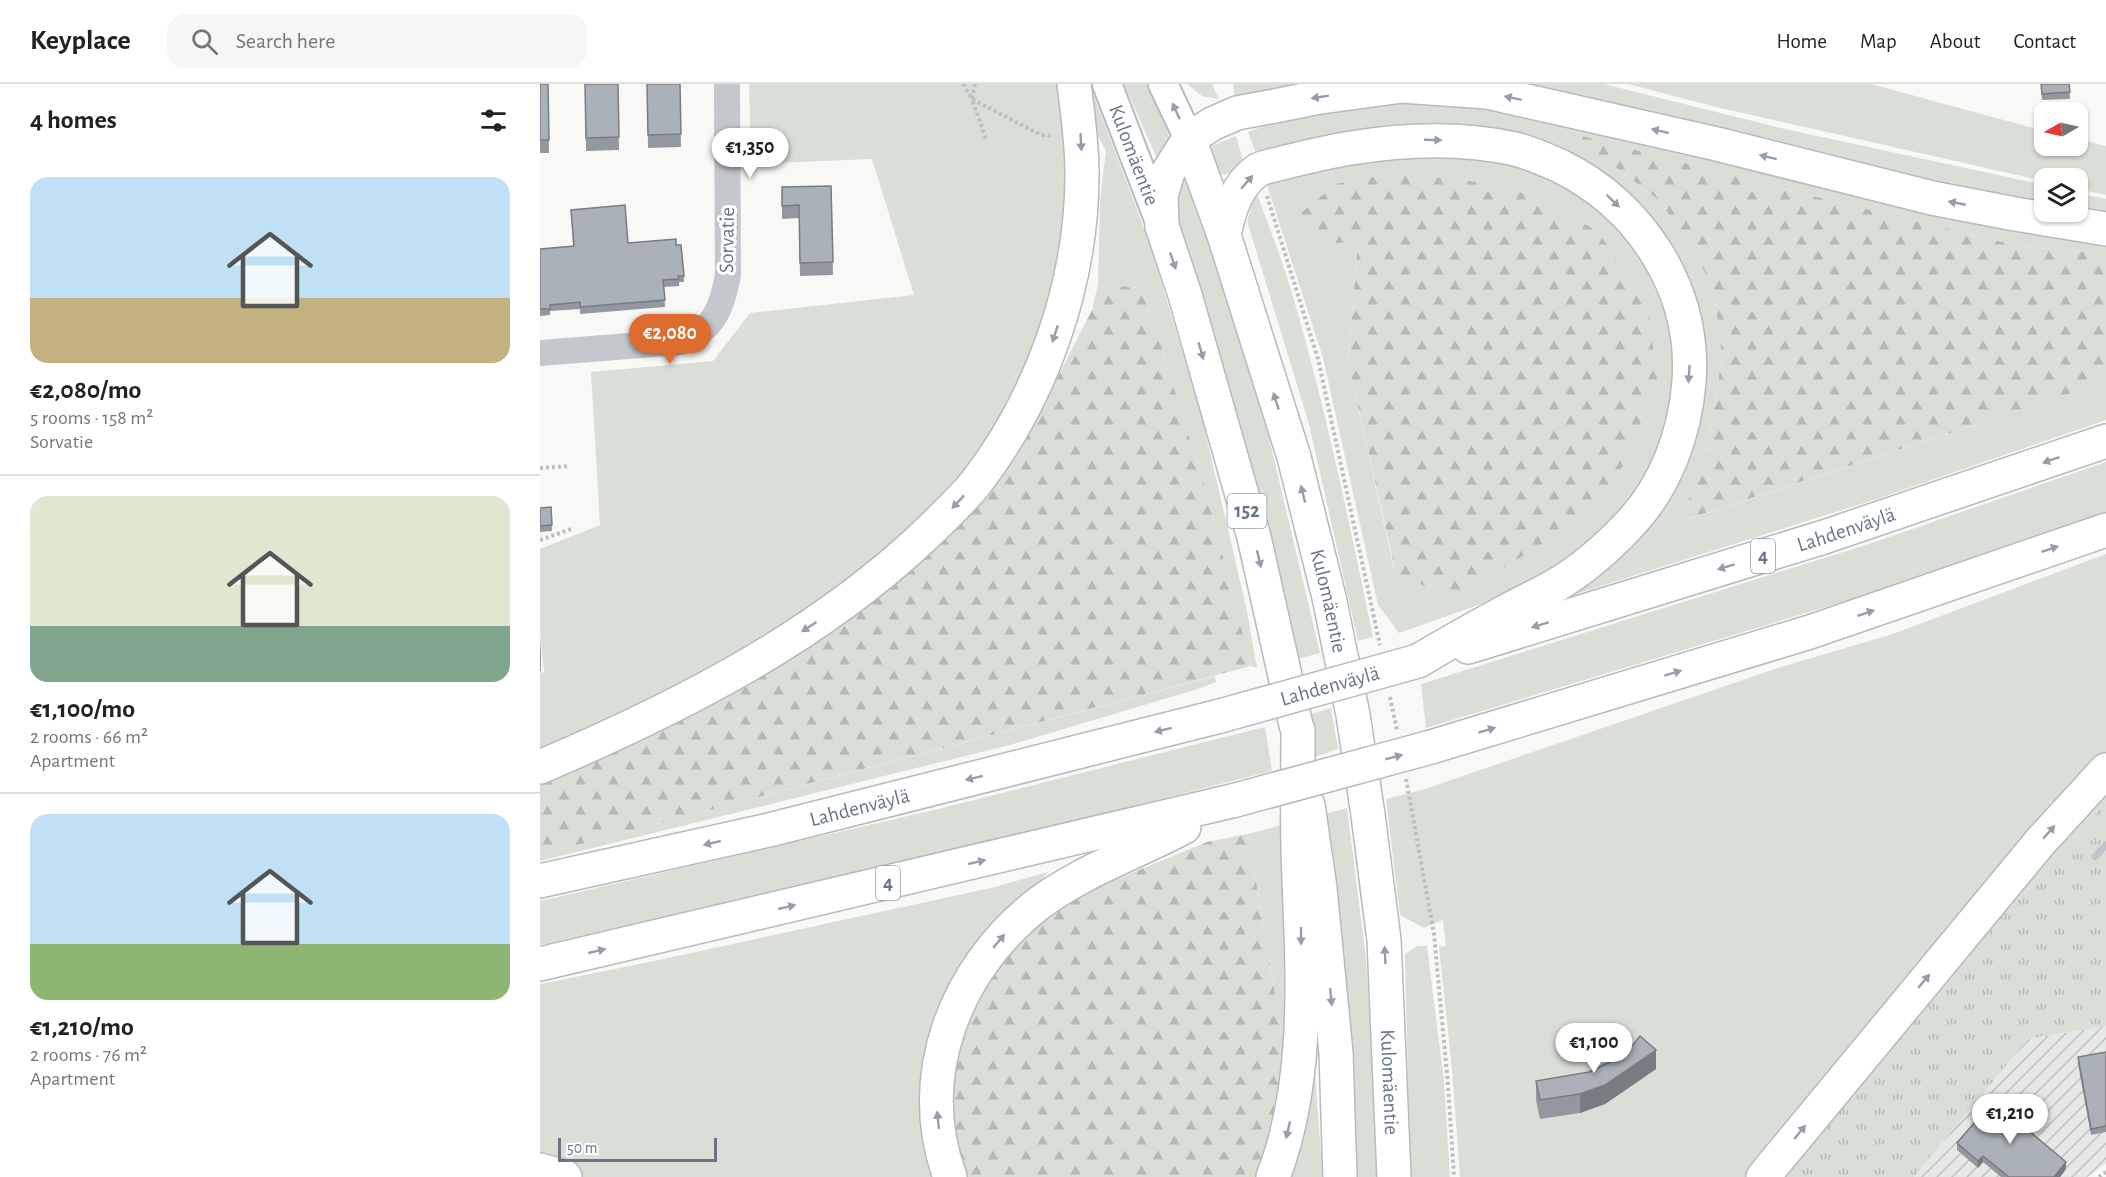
<!DOCTYPE html>
<html lang="en">
<head>
<meta charset="utf-8">
<style>
	:root { --surface:#fff; --page:#f6f6f6; --text:#222; --muted:#767676; --line:#e0e0e0; --accent:#de6b2f }
	body { margin:0; font-family:"Alegreya Sans",sans-serif; background:var(--page); color:var(--text); height:100vh; display:flex; flex-direction:column; font-size:22px; white-space:nowrap }
	* { box-sizing:border-box; margin:0 }
	p { font-size:20px; color:var(--muted) }
	.icon { flex:none; width:33px; height:33px; fill:none; stroke:currentColor; stroke-width:2; stroke-linecap:round; stroke-linejoin:round }
	.map { position:relative; flex:1; overflow:hidden }
	.details { display:flex; flex-direction:column; background:var(--surface); width:540px }
	.details>* { flex:none }
	.needle { width:39px; rotate:261deg }
	.controls { position:absolute; left:1494px; top:18px; display:grid; gap:12px }
	.controls a { display:grid; place-items:center; width:54px; height:54px; border-radius:12px; background:var(--surface); box-shadow:0 2px 4px #0004; font-size:30px }
	.scale { position:absolute; left:18px; bottom:15px; width:159px; box-sizing:border-box; padding-left:6px; border:3px solid #687586; border-top:0; font-size:16px; line-height:21px; white-space:nowrap; color:#687586; -webkit-text-stroke:4px #fff; paint-order:stroke }
	.price { position:absolute; translate:-50% -51px; padding:0 14px; border-radius:21px; background:#fff; color:#222; font-size:20px; line-height:39px; filter:drop-shadow(0 2px 3px #0008) }
	.price::after { content:''; position:absolute; left:50%; top:36px; width:18px; height:14px; margin-left:-9px; background:inherit; clip-path:polygon(0 0,100% 0,50% 100%) }
	.price.active { background:var(--accent); color:#fff }
	ul { padding:0; list-style:none }
	li { display:grid; align-content:center; gap:12px; height:318px; padding:0 30px }
	li+li { border-top:2px solid var(--line) }
	li span { display:grid; place-items:center; height:186px; border-radius:18px; color:#555 }
	li>.icon { margin-inline-start:auto }
	span .icon { width:108px; height:108px; fill:#fffc; stroke-width:1 }
	li b { font-size:26px }
	h2 { display:flex; justify-content:space-between; align-items:center; height:72px; padding:0 30px; font-size:26px }
	header { display:flex; align-items:center; gap:36px; box-sizing:border-box; height:84px; padding:0 30px; background:var(--surface); border-bottom:2px solid var(--line) }
	header strong { font-size:28px }
	nav { display:flex; gap:33px; margin-inline-start:auto; font-size:21px }
	.search { width:420px; height:54px; background:var(--page); display:flex; align-items:center; gap:15px; box-sizing:border-box; padding:0 21px; border-radius:18px; color:var(--muted); font-size:22px }
	main { display:flex; flex:1; min-height:0 }
	.map>svg:first-child { display:block }
	.industrial { fill:url(#industrial-furrows) }
	.grass { fill:#d9dfd7; fill-rule:evenodd }
	.forest { fill:url(#forest-firs) }
	.park { fill:url(#park-tufts) }
	.lines { fill:none; stroke-linecap:round; stroke-linejoin:round }
	.stream { stroke:#bec6cc; stroke-width:7 }
	.secondary-casing { stroke:#b8bcc2; stroke-width:32 }
	.primary-casing { stroke:#b7bbbf; stroke-width:36 }
	.motorway-casing { stroke:#b7babd; stroke-width:36 }
	.path { stroke:#bcbec1; stroke-width:4; stroke-dasharray:3 3; stroke-linecap:butt }
	.tertiary { stroke:#c4c7cb; stroke-width:26 }
	.secondary { stroke:#fff; stroke-width:28 }
	.primary { stroke:#fff; stroke-width:33 }
	.motorway { stroke:#fff; stroke-width:33 }
	.motorway-bridge-casing { stroke:#b7babd; stroke-width:36; stroke-linecap:butt }
	.motorway-bridge { stroke:#fff; stroke-width:33 }
	.wall { fill:#93989e }
	.shaded-wall { fill:#787c81 }
	.building { fill:#abb1b8; stroke:#787c81; stroke-width:1.5 }
	.oneway { fill:#959eaa }
	.labels { text-anchor:middle; dominant-baseline:central; stroke-width:6; stroke-linejoin:round; paint-order:stroke }
	.shield { fill:#fff; stroke:#959eaa; stroke-width:1.5 }
	.shield-label { font-size:20px; font-weight:bold; fill:#687586 }
	.street-label { font-size:21px; fill:#687586; stroke:#fff }
</style>
</head>
<body>
<header>
<strong>Keyplace</strong>
<div class="search"><svg class="icon" aria-label="search" viewBox="0 0 24 24"><circle cx="10" cy="10" r="6"/><path d="M15 15l6 6"/></svg>Search here</div>
<nav><a>Home</a><a>Map</a><a>About</a><a>Contact</a></nav>
</header>
<main>
<section class="details">
<h2>4 homes<svg class="icon" aria-label="filters" viewBox="0 0 24 24"><path d="M4 7h16M4 17h16"/><circle cx="9" cy="7" r="2"/><circle cx="15" cy="17" r="2"/></svg></h2>
<ul>
<li><span style="background:linear-gradient(#bfe0f5 65%,#c2b280 0)"><svg class="icon" aria-label="home" viewBox="0 0 24 24"><path d="M3 11l9-7 9 7M6 9v11h12V9"/></svg></span><div><b>€2,080/mo</b><p>5 rooms · 158 m²</p><p>Sorvatie</p></div></li>
<li><span style="background:linear-gradient(#dfe7d0 70%,#7fa58c 0)"><svg class="icon" aria-label="home" viewBox="0 0 24 24"><path d="M3 11l9-7 9 7M6 9v11h12V9"/></svg></span><div><b>€1,100/mo</b><p>2 rooms · 66 m²</p><p>Apartment</p></div></li>
<li><span style="background:linear-gradient(#bfe0f5 70%,#8fb573 0)"><svg class="icon" aria-label="home" viewBox="0 0 24 24"><path d="M3 11l9-7 9 7M6 9v11h12V9"/></svg></span><div><b>€1,210/mo</b><p>2 rooms · 76 m²</p><p>Apartment</p></div></li>
</ul>
</section>
<div class="map">
<svg width="1566" height="1093" viewBox="0 0 1566 1093">
	<defs>
		<pattern id="industrial-furrows" width="10" height="10" patternUnits="userSpaceOnUse" patternTransform="scale(1.5)"><rect width="10" height="10" fill="#e6e7e7"/><path d="M-1 1l2-2M0 10L10 0M9 11l2-2" fill="none" stroke="#bec0c1"/></pattern>
		<pattern id="forest-firs" width="22" height="20" patternUnits="userSpaceOnUse" patternTransform="scale(1.5)"><rect width="22" height="20" fill="#d9dfd7"/><path d="M5 1l3.5 6h-7zM16 11l3.5 6h-7z" fill="#b4b9b4"/></pattern>
		<pattern id="park-tufts" width="24" height="20" patternUnits="userSpaceOnUse" patternTransform="scale(1.5)"><rect width="24" height="20" fill="#d9dfd7"/><path d="M3 7l-1-3M5 7V3M7 7l1-3M15 17l-1-3M17 17v-4M19 17l1-3" fill="none" stroke="#b4b9b4"/></pattern>
	</defs>
	<rect width="100%" height="100%" fill="#f8f8f6"/>
	<!-- industrial -->
	<path class="industrial" d="M1566,942V1080L1547,1093H1374L1488,955Z"/>
	<!-- grass -->
	<g class="grass">
		<path d="M209,0H521L526,28L527,144L498,263L445,364L390,430L357,462L206,567L0,671V589L4,588L0,548V465L60,441L51,288L173,277L210,229L374,211L332,75L211,80Z"/>
		<path d="M584,0H609L631,57L619,79Z"/>
		<path d="M647,0H672L679,15L662,12Z"/>
		<path d="M693,0H773L695,16Z"/>
		<path d="M969,0H1064L1245,45L1504,101V123L1461,116Z"/>
		<path d="M1088,0H1331L1504,47V62H1538V55L1566,62V111L1538,105V94H1504V97L1176,23Z"/>
		<path d="M552,7L609,157L661,330L707,527L717,584L711,582L665,403L603,204L558,200L560,117L566,67L547,31Z"/>
		<path d="M921,13L1566,155V169L1483,163L1228,101L1033,50L1120,117L1173,201L1182,271L1168,365L1142,437L1566,298V336L1337,415L1036,510L1035,501L1137,386L1145,201L982,60L718,75L708,48C776,22 849,14 921,13Z"/>
		<path d="M696,52L705,83L684,91L680,89L672,68V62Z"/>
		<path d="M846,70L964,75L1006,92L1040,110L1073,137L1103,177L1127,233L1135,284L1131,323L1107,399L1040,471L958,514L859,549L838,521L783,274L727,101L736,95ZM818,157L855,489L808,278Z"/>
		<path d="M643,90L667,151L725,337L780,569L754,576L634,126Z"/>
		<path d="M716,107C728,140 741,173 751,206C785,320 809,437 833,553L818,557L769,340L707,137Z"/>
		<path d="M1538,109L1566,115V132L1537,128Z"/>
		<path d="M1566,378V429L1372,497L886,644L881,600L1332,459Z"/>
		<path d="M1566,470V668L1431,816L1206,1093H920L912,985L899,863L906,862L903,836L884,844L860,831L846,715L882,706L1241,583L1353,550Z"/>
		<path d="M675,592L676,598L658,605L470,661L0,777V771Z"/>
		<path d="M791,624L798,665L772,674L765,632Z"/>
		<path d="M725,643L732,687L347,784L0,861V817L398,725Z"/>
		<path d="M1566,705V718L1419,880L1244,1093H1238Z"/>
		<path d="M807,724L826,875L834,1003L837,1093H815L782,731Z"/>
		<path d="M741,741L747,897L744,963L708,750Z"/>
		<path d="M508,788L486,818L400,1093H43L0,1079V900L100,880L451,804Z"/>
		<path d="M877,862H887L904,997L910,1093H870L865,870Z"/>
		<path d="M770,929L783,1093H743Z"/>
	</g>
	<!-- forest -->
	<g class="forest">
		<path d="M1031,49L1228,101L1483,163L1566,169V298L1141,437L1168,365L1182,271L1173,201L1120,117Z"/>
		<path d="M853,89L966,101L1057,146L1107,220L1117,293L1087,377L1040,437L914,514L856,490L808,278L818,157L775,161L756,133L796,100Z"/>
		<path d="M558,200L603,204L665,403L711,582L0,771V691L365,485L451,408L478,370L552,226Z"/>
		<path d="M708,750L744,963L736,1032L719,1093H423L410,1041L417,946L446,892L489,848L526,816L667,758Z"/>
	</g>
	<!-- park -->
	<path class="park" d="M1566,718V942L1488,955L1374,1093H1244L1419,880Z"/>
	<g class="lines">
		<!-- stream -->
		<path class="stream" d="M1555,773L1566,761"/>
		<defs>
			<g id="secondary">
				<path id="s1" d="M567,0L620,138"/>
				<path d="M623,0L649,55"/>
			</g>
			<g id="primary">
				<path id="s2" d="M649,55L684,151L754,373L789,513L813,631L828,731L844,856L854,1093"/>
				<path d="M622,142L645,211L714,453L756,641"/>
				<path d="M768,721L780,804L796,969L800,1093"/>
			</g>
			<g id="motorway">
				<path d="M622,142L621,112L628,88L649,55L672,40L697,29L735,22L774,14L862,2L947,8L1177,60L1392,114L1475,130L1566,145"/>
				<path d="M684,151C689,127 696,101 718,86C723,83 732,82 738,80C762,74 786,68 811,64C866,55 921,53 975,65C991,69 1006,76 1020,82C1101,122 1156,206 1149,298C1145,350 1125,404 1088,442C1068,463 1043,485 1018,500C1000,511 980,519 961,530C933,545 905,561 878,577"/>
				<path id="s3" d="M928,563L1284,453L1566,357"/>
				<path d="M891,663L1270,548L1566,446"/>
				<path d="M0,683C136,625 273,556 382,454C400,437 419,419 435,400C502,313 542,200 542,90C542,60 538,30 534,0"/>
				<path id="s4" d="M0,797L229,746L680,632"/>
				<path d="M0,880L696,716"/>
				<path d="M0,1086L25,1093"/>
				<path d="M410,1093C373,992 415,885 498,820C542,787 595,769 644,743"/>
				<path d="M733,1093C773,990 761,873 758,765C757,725 758,686 758,646"/>
				<path d="M1223,1093L1501,757L1566,686"/>
			</g>
		</defs>
		<!-- secondary casing -->
		<use href="#secondary" class="secondary-casing"/>
		<!-- primary casing -->
		<use href="#primary" class="primary-casing"/>
		<!-- motorway casing -->
		<use href="#motorway" class="motorway-casing"/>
		<!-- path -->
		<g class="path">
			<path d="M423,0L432,15L501,51L513,52"/>
			<path d="M435,0L432,15L446,55"/>
			<path d="M727,112L778,275L840,561"/>
			<path d="M0,384L29,382"/>
			<path d="M0,456L34,444"/>
			<path d="M850,613L857,646"/>
			<path d="M866,695L894,850L908,1001L914,1093"/>
			<path d="M1559,1093L1566,1088"/>
		</g>
		<!-- tertiary -->
		<path class="tertiary" d="M0,269L139,258C173,248 182,224 188,191L187,0"/>
		<!-- secondary -->
		<use href="#secondary" class="secondary"/>
		<!-- primary -->
		<use href="#primary" class="primary"/>
		<!-- motorway -->
		<use href="#motorway" class="motorway"/>
		<defs>
			<g id="motorway-bridge">
				<path id="s5" d="M680,632L878,577"/>
				<path d="M696,716L891,663"/>
			</g>
		</defs>
		<!-- motorway-bridge casing -->
		<use href="#motorway-bridge" class="motorway-bridge-casing"/>
		<!-- motorway-bridge -->
		<use href="#motorway-bridge" class="motorway-bridge"/>
	</g>
	<!-- wall -->
	<g class="wall">
		<path d="M0,0H8L9,69H0Z"/>
		<path d="M45,0H78L79,66L46,67Z"/>
		<path d="M107,0H140L141,63L108,64Z"/>
		<path d="M1501,0H1529L1530,15L1502,16Z"/>
		<path d="M291,102L293,191L260,192L259,134L242,135V103Z"/>
		<path d="M31,126L88,159L136,161L144,192V198H139V202L124,203L125,223L40,230V225L10,227V231L0,232V165L33,162Z"/>
		<path d="M11,423L12,447L0,448V424Z"/>
		<path d="M0,555L1,568V587H0Z"/>
		<path d="M1566,968V1048L1551,1051L1538,980V973Z"/>
		<path d="M1116,985L1065,1020L1040,1029L1000,1035L996,1016V997Z"/>
		<path d="M1469,1026L1467,1029L1526,1085L1520,1093H1461L1443,1078L1438,1084L1417,1066V1059Z"/>
	</g>
	<!-- shaded-wall -->
	<g class="shaded-wall">
		<path d="M1116,966V985L1065,1020L1040,1029V1010Z"/>
		<path d="M1469,1020V1026L1464,1032V1026Z"/>
		<path d="M1443,1072V1078L1438,1084V1077Z"/>
		<path d="M1526,1078V1085L1520,1093H1514Z"/>
	</g>
	<!-- building -->
	<g class="building">
		<path d="M0,0H8L9,56H0Z"/>
		<path d="M45,0H78L79,53L46,54Z"/>
		<path d="M107,0H140L141,50L108,51Z"/>
		<path d="M1501,0H1529L1530,8L1502,10Z"/>
		<path d="M291,102L293,178L260,179L259,121L242,122V103Z"/>
		<path d="M85,121L88,159L136,155V161H141L144,192H138L139,195L123,196L125,216L40,223V218L10,221V225H0V165L34,162L31,126Z"/>
		<path d="M11,423L12,441L0,442V424Z"/>
		<path d="M1100,952L1116,966L1065,1001L1040,1010L1000,1016L996,997L1049,988L1074,976L1092,962Z"/>
		<path d="M1566,968V1042L1551,1045L1538,973Z"/>
		<path d="M1458,1011L1469,1020L1464,1026L1526,1078L1514,1093H1469L1443,1072L1438,1077L1417,1059Z"/>
	</g>
	<!-- one-way arrows -->
	<defs><path id="oneway-solid" d="M-6-.8H1V-3.2L6.5 0L1 3.2V.8H-6Z" transform="scale(1.5)"/></defs>
	<g class="oneway">
		<use href="#oneway-solid" transform="translate(780 13) rotate(171)"/>
		<use href="#oneway-solid" transform="translate(973 14) rotate(-168)"/>
		<use href="#oneway-solid" transform="translate(636 27) rotate(-115)"/>
		<use href="#oneway-solid" transform="translate(1120 47) rotate(-167)"/>
		<use href="#oneway-solid" transform="translate(893 56) rotate(2)"/>
		<use href="#oneway-solid" transform="translate(541 58) rotate(87)"/>
		<use href="#oneway-solid" transform="translate(1228 73) rotate(-166)"/>
		<use href="#oneway-solid" transform="translate(707 98) rotate(-49)"/>
		<use href="#oneway-solid" transform="translate(1073 117) rotate(44)"/>
		<use href="#oneway-solid" transform="translate(1417 119) rotate(-169)"/>
		<use href="#oneway-solid" transform="translate(633 177) rotate(71)"/>
		<use href="#oneway-solid" transform="translate(515 250) rotate(108)"/>
		<use href="#oneway-solid" transform="translate(661 267) rotate(74)"/>
		<use href="#oneway-solid" transform="translate(1149 290) rotate(94)"/>
		<use href="#oneway-solid" transform="translate(736 317) rotate(-108)"/>
		<use href="#oneway-solid" transform="translate(1511 376) rotate(161)"/>
		<use href="#oneway-solid" transform="translate(763 410) rotate(-104)"/>
		<use href="#oneway-solid" transform="translate(418 418) rotate(133)"/>
		<use href="#oneway-solid" transform="translate(1510 465) rotate(-19)"/>
		<use href="#oneway-solid" transform="translate(719 475) rotate(77)"/>
		<use href="#oneway-solid" transform="translate(1186 483) rotate(163)"/>
		<use href="#oneway-solid" transform="translate(1326 529) rotate(-19)"/>
		<use href="#oneway-solid" transform="translate(1000 541) rotate(163)"/>
		<use href="#oneway-solid" transform="translate(269 543) rotate(147)"/>
		<use href="#oneway-solid" transform="translate(1133 589) rotate(-17)"/>
		<use href="#oneway-solid" transform="translate(623 646) rotate(166)"/>
		<use href="#oneway-solid" transform="translate(947 646) rotate(-17)"/>
		<use href="#oneway-solid" transform="translate(854 673) rotate(-15)"/>
		<use href="#oneway-solid" transform="translate(434 694) rotate(166)"/>
		<use href="#oneway-solid" transform="translate(1509 748) rotate(-48)"/>
		<use href="#oneway-solid" transform="translate(172 759) rotate(167)"/>
		<use href="#oneway-solid" transform="translate(437 778) rotate(-13)"/>
		<use href="#oneway-solid" transform="translate(247 823) rotate(-13)"/>
		<use href="#oneway-solid" transform="translate(761 852) rotate(90)"/>
		<use href="#oneway-solid" transform="translate(459 857) rotate(-50)"/>
		<use href="#oneway-solid" transform="translate(57 867) rotate(-13)"/>
		<use href="#oneway-solid" transform="translate(845 871) rotate(-93)"/>
		<use href="#oneway-solid" transform="translate(1384 897) rotate(-50)"/>
		<use href="#oneway-solid" transform="translate(791 913) rotate(84)"/>
		<use href="#oneway-solid" transform="translate(398 1036) rotate(-96)"/>
		<use href="#oneway-solid" transform="translate(748 1046) rotate(103)"/>
		<use href="#oneway-solid" transform="translate(1260 1048) rotate(-51)"/>
	</g>
	<g class="labels">
		<!-- shield labels -->
		<g class="shield">
			<rect x="687.5" y="410" width="39" height="34" rx="4.5"/>
			<rect x="1211" y="455" width="24" height="34" rx="4.5"/>
			<rect x="336" y="782" width="24" height="34" rx="4.5"/>
		</g>
		<g class="shield-label">
			<text x="707" y="427">152</text>
			<text x="1223" y="472">4</text>
			<text x="348" y="799">4</text>
		</g>
		<!-- street labels -->
		<g class="street-label">
			<text stroke="none"><textPath href="#s1" startOffset="76">Kulomäentie</textPath></text>
			<text transform="translate(187 156) rotate(-89)">Sorvatie</text>
			<text stroke="none"><textPath href="#s3" startOffset="396">Lahdenväylä</textPath></text>
			<text stroke="none"><textPath href="#s2" startOffset="483">Kulomäentie</textPath></text>
			<text stroke="none"><textPath href="#s5" startOffset="114">Lahdenväylä</textPath></text>
			<text stroke="none"><textPath href="#s4" startOffset="328">Lahdenväylä</textPath></text>
			<text stroke="none"><textPath href="#s2" startOffset="969">Kulomäentie</textPath></text>
		</g>
	</g>
</svg>
<div class="controls">
<a><svg class="needle" viewBox="-14 -14 28 28"><path d="M0-13l5 13h-10z" fill="#e53935"/><path d="M0 13l5-13h-10z" fill="#767676"/></svg></a>
<a><svg class="icon" aria-label="layers" viewBox="0 0 24 24"><path d="M12 4l9 5-9 5-9-5zM3 14l9 5 9-5"/></svg></a>
</div>
<div class="scale">50 m</div>
<b class="price" style="left:210px;top:95px">€1,350</b>
<b class="price active" style="left:130px;top:281px">€2,080</b>
<b class="price" style="left:1054px;top:990px">€1,100</b>
<b class="price" style="left:1470px;top:1061px">€1,210</b>
</div>
</main>
</body>
</html>
